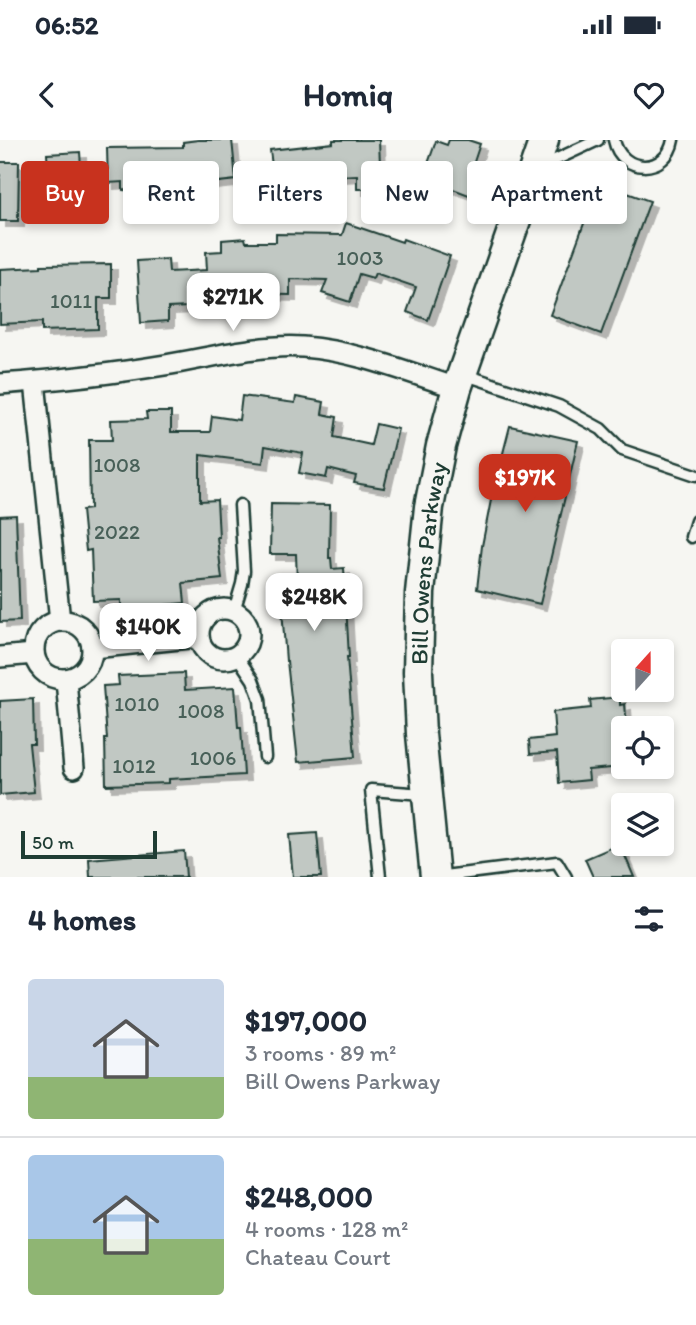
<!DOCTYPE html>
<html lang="en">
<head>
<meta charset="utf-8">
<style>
	:root { --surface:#fff; --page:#f6f6f7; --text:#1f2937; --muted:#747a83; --line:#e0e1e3; --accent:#c8321e }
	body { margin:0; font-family:Itim,sans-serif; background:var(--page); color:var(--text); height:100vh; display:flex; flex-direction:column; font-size:26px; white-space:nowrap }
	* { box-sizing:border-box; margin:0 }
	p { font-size:23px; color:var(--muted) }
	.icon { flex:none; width:38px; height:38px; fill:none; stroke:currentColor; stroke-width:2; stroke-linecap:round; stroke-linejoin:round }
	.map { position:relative; height:737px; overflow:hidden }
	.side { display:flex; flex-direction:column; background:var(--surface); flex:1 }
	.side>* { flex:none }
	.banner { position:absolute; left:21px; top:21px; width:654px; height:63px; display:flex; gap:14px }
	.needle { width:46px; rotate:21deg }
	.buttons { position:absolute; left:611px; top:499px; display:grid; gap:14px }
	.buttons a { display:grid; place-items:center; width:63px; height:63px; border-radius:7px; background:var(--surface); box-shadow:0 4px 10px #0003; font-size:35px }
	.scale { position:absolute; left:21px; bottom:18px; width:136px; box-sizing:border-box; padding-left:7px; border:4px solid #1f3d34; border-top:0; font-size:19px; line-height:24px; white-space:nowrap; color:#1f3d34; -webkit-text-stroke:5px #f6f6f2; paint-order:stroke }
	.price { position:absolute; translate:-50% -60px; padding:0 16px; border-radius:14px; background:#fff; color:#222; font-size:23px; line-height:46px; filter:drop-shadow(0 2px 4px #0008) }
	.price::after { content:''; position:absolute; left:50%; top:42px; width:21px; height:16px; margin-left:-10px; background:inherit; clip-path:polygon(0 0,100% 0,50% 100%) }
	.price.selected { background:var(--accent); color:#fff }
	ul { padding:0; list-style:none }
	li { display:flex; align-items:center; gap:21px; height:175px; padding:0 28px }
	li+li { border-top:2px solid var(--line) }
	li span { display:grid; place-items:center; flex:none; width:196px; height:140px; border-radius:7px; color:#555 }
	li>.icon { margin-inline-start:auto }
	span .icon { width:84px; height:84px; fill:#fffc; stroke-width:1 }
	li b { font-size:30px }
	h2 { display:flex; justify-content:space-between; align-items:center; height:84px; padding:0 28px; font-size:30px }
	.pill { padding:0 24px; border-radius:7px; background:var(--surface); box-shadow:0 4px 10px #0003; font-size:24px; line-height:63px }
	.pill.selected { background:var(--accent); color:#fff }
	.status { display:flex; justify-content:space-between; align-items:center; height:49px; padding:0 35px; background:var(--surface); direction:ltr }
	.status svg { height:19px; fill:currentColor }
	header { display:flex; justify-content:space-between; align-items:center; height:91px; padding:0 28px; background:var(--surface); font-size:32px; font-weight:700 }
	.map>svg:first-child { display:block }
	.building { fill:#c1c8c3; stroke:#1f3d34; stroke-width:2; filter:url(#shadow) }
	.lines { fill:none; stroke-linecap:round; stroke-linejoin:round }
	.service-casing { stroke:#1f3d34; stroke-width:15 }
	.minor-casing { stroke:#1f3d34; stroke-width:24 }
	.secondary-casing { stroke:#1f3d34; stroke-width:33 }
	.service { stroke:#f6f6f2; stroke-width:10 }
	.minor { stroke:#f6f6f2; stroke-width:19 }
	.secondary { stroke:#f6f6f2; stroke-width:28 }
	.labels { text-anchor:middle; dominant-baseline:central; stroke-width:5; stroke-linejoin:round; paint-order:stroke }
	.number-label { font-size:21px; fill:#486058 }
	.street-label { font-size:24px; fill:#1f3d34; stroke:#f6f6f2 }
</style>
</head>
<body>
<div class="status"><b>06:52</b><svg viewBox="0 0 49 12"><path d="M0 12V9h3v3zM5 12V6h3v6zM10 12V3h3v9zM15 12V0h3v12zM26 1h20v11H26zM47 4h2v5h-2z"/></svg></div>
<header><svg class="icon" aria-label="back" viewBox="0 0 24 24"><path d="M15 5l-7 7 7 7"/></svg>Homiq<svg class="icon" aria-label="heart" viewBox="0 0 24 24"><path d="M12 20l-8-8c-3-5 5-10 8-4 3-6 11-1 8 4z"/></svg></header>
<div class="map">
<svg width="696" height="737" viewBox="0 0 696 737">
	<defs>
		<filter id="shadow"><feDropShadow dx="6" dy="6" stdDeviation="0" flood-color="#0004"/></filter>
	</defs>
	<rect width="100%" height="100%" fill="#f6f6f2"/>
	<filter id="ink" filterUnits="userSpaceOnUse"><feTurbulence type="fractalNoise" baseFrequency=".0143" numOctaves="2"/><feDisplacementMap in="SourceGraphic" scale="14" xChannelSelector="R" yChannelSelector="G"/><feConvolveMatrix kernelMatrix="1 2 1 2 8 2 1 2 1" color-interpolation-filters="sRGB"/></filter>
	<g filter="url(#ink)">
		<!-- building -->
		<g class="building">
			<path d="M198,0H232L236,40L166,48L167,73H143L142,51L123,50V42L108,43L107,8L183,7V2Z"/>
			<path d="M333,0H379L381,49H357V35L317,37L318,46L275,50L270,10L333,3Z"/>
			<path d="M449,0H468L480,4L473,25L485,29L474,57L448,47L444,58L419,49L436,1L447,5Z"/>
			<path d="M80,12L84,70L51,72L47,14Z"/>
			<path d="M0,22H19L18,81H0Z"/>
			<path d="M599,43L650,61L601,194L550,175Z"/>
			<path d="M346,83L402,102L403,99L450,116L428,180L407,172L416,147L375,133L373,138L359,134L350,162L322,153L327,140L290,139V155L249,154L250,164L225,166L223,142L186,145L188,167L168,168V181L141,183L137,121L168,119L169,132L207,130L206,112L222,111V100L245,98L246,102H276V94L342,95Z"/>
			<path d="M111,124V158H98V189L42,191V182L0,184V129L41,127V125Z"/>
			<path d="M242,256L295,263L296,257L324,262L322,274L337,277L334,297L371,305L376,284L398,289L384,348L354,343L356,336L328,329L326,338L299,333L303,313L265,306L263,323L200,315V361L217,360L219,397H217L222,439L183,443L185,463L154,466V470L121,471V460L93,461L91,410L86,411L82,370L90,369L89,300H112L111,280L147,279L146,272H171V292H210L212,276L239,280Z"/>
			<path d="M510,286L578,301L540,464L477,449L482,406L491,360Z"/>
			<path d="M271,364L330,365L329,418H331L332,429L344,428L349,517H347L355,617L298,622L287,521H286L282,469H275L274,445L297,443L296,414H270Z"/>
			<path d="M16,375L20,481L0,482V376Z"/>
			<path d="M184,533L185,550L235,547L238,587H241L244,635L169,639V643L106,645L105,599H107L103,546L119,545L118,536Z"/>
			<path d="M620,557V565L625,564L627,588H623V627L588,630L589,640L559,643L557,612L530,614L529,600L555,597L553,572L591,568L590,560Z"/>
			<path d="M33,559L34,604H29L34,652L0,655V561Z"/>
			<path d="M317,693L321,737H293L289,695Z"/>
			<path d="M620,704L634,737H593L585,719Z"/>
			<path d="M184,711L186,737H90L89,719Z"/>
		</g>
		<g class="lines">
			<defs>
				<g id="service">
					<path d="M614,0C621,34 667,35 673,0"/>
					<path d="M540,27L598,0"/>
					<path d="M463,234L559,266L601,289L622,310L696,335"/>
					<path d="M691,397L696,381"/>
					<path d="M234,471L242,444L244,431L240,365"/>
					<path d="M237,516L253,540L260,559L265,617"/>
					<path d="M380,737L371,650L423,654"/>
					<path d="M436,737L557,722L566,737"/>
				</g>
				<g id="minor">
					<path d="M35,242L60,481"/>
					<path d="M0,244C55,240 111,234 165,225C209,218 258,204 303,207C356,211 407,232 457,248"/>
					<circle cx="224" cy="494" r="25"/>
					<circle cx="63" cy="510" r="29"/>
					<path d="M93,508L199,497"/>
					<path d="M0,517L34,514"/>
					<path d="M66,540L74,628"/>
				</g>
				<g id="secondary">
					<path id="s1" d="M435,737L421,594L418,532L420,453L429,367L441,306L457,248L544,0"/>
				</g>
			</defs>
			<!-- service casing -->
			<use href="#service" class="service-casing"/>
			<!-- minor casing -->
			<use href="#minor" class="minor-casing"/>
			<!-- secondary casing -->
			<use href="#secondary" class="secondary-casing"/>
			<!-- service -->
			<use href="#service" class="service"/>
			<!-- minor -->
			<use href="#minor" class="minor"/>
			<!-- secondary -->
			<use href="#secondary" class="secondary"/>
		</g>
	</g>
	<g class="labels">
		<!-- number labels -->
		<g class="number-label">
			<text x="360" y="117">1003</text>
			<text x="71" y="160">1011</text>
			<text x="117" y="324">1008</text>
			<text x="117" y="391">2022</text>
			<text x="137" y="563">1010</text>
			<text x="201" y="570">1008</text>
			<text x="213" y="617">1006</text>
			<text x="134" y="625">1012</text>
		</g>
		<!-- street labels -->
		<g class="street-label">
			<text stroke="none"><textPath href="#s1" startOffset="315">Bill Owens Parkway</textPath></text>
		</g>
	</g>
</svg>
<div class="buttons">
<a><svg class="needle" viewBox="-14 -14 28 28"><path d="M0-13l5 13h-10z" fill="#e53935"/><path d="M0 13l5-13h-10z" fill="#747a83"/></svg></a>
<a><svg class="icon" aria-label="locate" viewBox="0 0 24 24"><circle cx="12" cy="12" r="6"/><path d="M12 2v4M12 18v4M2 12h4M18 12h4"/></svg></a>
<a><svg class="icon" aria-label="layers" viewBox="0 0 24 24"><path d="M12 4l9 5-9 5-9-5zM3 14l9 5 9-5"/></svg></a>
</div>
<div class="scale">50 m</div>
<b class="price" style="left:233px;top:193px">$271K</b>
<b class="price selected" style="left:525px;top:374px">$197K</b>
<b class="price" style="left:314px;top:493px">$248K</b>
<b class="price" style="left:148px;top:523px">$140K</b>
<div class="banner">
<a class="pill selected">Buy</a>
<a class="pill">Rent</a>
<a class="pill">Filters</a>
<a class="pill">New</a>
<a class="pill">Apartment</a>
</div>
</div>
<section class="side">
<h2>4 homes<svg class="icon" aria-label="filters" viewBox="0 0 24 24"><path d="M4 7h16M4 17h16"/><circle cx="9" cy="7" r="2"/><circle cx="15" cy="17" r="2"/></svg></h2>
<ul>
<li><span style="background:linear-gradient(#c9d6e8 70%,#8fb573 0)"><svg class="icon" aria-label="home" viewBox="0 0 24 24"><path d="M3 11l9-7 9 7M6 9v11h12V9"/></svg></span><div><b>$197,000</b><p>3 rooms · 89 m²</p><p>Bill Owens Parkway</p></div></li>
<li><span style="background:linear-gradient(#a9c7e8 60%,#8fb573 0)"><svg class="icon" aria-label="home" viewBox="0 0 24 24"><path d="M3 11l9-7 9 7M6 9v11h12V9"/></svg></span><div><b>$248,000</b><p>4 rooms · 128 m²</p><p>Chateau Court</p></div></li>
</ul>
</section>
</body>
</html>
